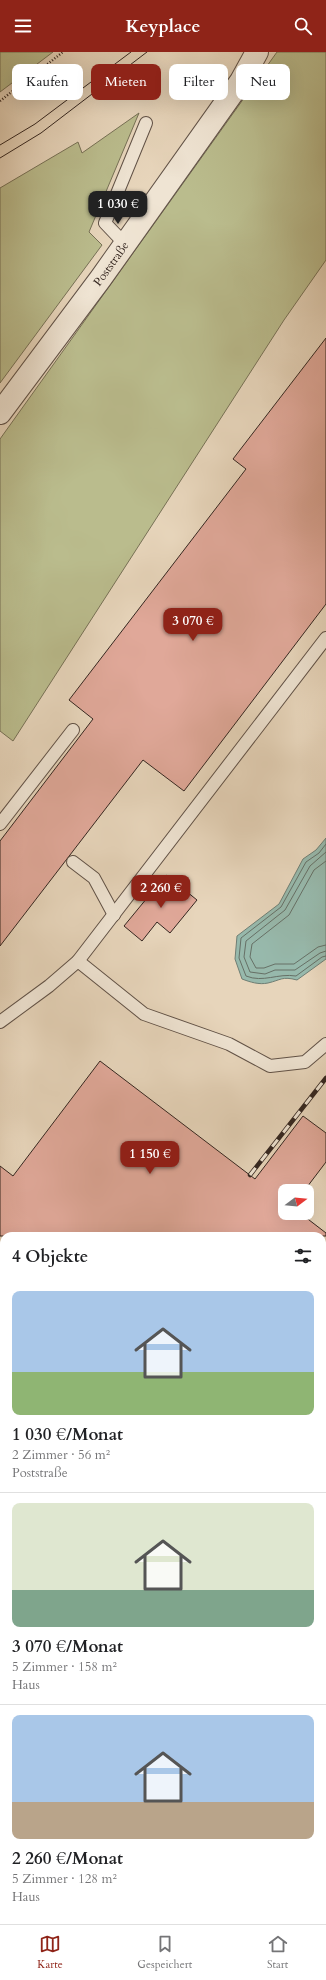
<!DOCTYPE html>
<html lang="de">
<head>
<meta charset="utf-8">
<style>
	:root { --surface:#fff; --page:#f6f6f6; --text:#202124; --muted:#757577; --line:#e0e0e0; --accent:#8f2418 }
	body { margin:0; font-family:Cardo,serif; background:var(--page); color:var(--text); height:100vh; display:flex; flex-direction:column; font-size:15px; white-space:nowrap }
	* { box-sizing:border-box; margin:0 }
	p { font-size:13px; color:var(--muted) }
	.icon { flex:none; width:22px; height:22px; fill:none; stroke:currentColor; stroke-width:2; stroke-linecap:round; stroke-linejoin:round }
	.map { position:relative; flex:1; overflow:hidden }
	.panel { position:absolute; left:0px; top:1180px; width:326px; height:692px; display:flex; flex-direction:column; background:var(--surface); border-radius:12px 12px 0 0; box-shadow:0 4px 16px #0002 }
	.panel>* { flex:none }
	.hud { position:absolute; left:12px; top:12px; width:302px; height:36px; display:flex; gap:8px }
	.needle { width:26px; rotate:74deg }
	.buttons { position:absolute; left:278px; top:1132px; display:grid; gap:8px }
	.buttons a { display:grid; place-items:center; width:36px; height:36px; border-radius:8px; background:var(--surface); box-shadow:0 4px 16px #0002; font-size:20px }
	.price { position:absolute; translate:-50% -34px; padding:0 9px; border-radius:8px; background:var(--accent); color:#fff; font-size:13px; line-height:26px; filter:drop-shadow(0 1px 2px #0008) }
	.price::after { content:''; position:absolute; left:50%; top:24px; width:12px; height:9px; margin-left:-6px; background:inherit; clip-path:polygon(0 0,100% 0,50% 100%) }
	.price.selected { background:#222; color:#fff }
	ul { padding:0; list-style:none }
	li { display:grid; align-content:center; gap:8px; height:212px; padding:0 12px }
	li+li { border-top:1px solid var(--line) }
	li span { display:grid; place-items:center; height:124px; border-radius:8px; color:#555 }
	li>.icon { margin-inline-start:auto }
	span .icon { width:72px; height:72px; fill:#fffc; stroke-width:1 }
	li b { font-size:17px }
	h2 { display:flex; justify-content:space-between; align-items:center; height:48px; padding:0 12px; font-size:17px }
	.tag { padding:0 14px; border-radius:8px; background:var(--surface); box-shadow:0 4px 16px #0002; font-size:14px; line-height:36px }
	.tag.selected { background:var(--accent); color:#fff }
	header { display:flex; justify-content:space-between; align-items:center; height:52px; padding:0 12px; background:var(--accent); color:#fff; font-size:18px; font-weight:700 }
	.tab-bar { display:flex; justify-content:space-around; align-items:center; height:56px; border-top:1px solid var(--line); background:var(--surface); font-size:11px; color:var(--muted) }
	.tab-bar a { display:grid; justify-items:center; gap:2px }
	.tab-bar .selected { color:var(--accent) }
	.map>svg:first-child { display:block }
	.green { fill:#babc8d; stroke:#777156 }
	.water { fill:#97b9ac; stroke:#6f7e74 }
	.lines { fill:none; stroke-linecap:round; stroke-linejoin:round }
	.shore { stroke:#667066; stroke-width:1 }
	.building { fill:#e0a899; stroke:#342620 }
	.lane-casing { stroke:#615247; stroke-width:14 }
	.street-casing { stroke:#615247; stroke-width:24 }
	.path { stroke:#342620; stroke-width:2.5; stroke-dasharray:1 2; stroke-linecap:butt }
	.lane { stroke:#efe4d3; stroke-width:12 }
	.street { stroke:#efe4d3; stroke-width:22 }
	.tram { stroke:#342620; stroke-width:1 }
	.rail-casing { stroke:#342620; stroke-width:4.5 }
	.rail { stroke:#efe4d3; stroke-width:3; stroke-dasharray:9; stroke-linecap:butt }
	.labels { text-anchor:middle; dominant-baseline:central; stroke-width:4; stroke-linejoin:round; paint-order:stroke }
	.street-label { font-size:12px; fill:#342620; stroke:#efe4d3 }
</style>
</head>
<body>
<header><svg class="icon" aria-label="menu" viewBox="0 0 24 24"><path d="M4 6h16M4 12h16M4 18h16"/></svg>Keyplace<svg class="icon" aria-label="search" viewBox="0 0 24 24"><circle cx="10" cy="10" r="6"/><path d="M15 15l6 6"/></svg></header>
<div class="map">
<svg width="326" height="1872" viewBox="0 0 326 1872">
	<rect width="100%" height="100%" fill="#e7d5bb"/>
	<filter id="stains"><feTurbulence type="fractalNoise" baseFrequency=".005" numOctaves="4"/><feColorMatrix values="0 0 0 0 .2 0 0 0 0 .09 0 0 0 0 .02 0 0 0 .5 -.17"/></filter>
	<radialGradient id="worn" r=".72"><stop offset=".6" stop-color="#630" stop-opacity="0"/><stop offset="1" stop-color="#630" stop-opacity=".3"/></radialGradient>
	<!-- green -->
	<g class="green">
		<path d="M0,0H53L0,40Z"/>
		<path d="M277,0H326V208L284,268L13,689L0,679V387Z"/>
		<path d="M139,61L89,180L102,193L0,331V136L78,90L82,101Z"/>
	</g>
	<!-- water -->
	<path class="water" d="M326,786V907L297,928C282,924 281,928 268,931C259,933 250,930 242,927L235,907L237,884L279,852L303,807L316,798Z"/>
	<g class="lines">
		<!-- shore -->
		<g class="shore">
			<path d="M326,792L319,801L306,810L281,855L241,886L239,906L246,924C263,931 278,921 296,924L322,905L326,904"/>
			<path d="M326,800L310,814L285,858L246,889L244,905L250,920L265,922L275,918H295L320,901L326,899"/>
			<path d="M326,809L314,818L289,863L252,892L250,905L256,916H264L275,912H294L318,895L326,893"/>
		</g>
	</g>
	<!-- building -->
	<g class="building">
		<path d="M326,286V552L184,739L143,708L0,894V789L93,667L69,648L246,417L233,407Z"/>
		<path d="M166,823L197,848L170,881L157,870L142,889L124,874Z"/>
		<path d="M100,1009L255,1127L303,1064L326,1081V1110L304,1139H285V1161H300L326,1181V1184H0V1114L13,1124Z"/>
	</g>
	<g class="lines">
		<defs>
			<g id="lane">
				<path d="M125,192L105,171L146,71"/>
				<path d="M0,772L73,678"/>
				<path d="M73,810L94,826L114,863"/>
				<path d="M78,909L326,586"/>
				<path d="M0,970L49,934L78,909L144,962L229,992L270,1014L305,1010L326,992"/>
				<path d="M322,1756L326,1751"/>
				<path d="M0,1796L4,1797"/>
				<path d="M181,1868L187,1872"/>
				<path d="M128,1872L132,1868"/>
				<path d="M232,1872L235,1868"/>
			</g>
			<g id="street">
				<path id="s1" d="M0,361L101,226L241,29L257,0"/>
			</g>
		</defs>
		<!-- lane casing -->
		<use href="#lane" class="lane-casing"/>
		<!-- street casing -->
		<use href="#street" class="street-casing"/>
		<!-- path -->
		<path class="path" d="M0,49L63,0"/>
		<!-- lane -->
		<use href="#lane" class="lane"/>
		<!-- street -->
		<use href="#street" class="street"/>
		<!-- tram -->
		<g class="tram">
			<path d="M0,93L35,72L131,0"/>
			<path d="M0,106L41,81L147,0"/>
		</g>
		<defs>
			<g id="rail">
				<path d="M250,1123L326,1026"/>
				<path d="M0,1451L4,1446"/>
			</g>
		</defs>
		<!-- rail casing -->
		<use href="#rail" class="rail-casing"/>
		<!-- rail -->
		<use href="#rail" class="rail"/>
	</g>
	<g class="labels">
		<!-- street labels -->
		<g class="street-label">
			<text stroke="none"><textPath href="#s1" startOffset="186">Poststraße</textPath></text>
		</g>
	</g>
	<rect width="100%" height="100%" filter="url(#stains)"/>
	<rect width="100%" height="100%" fill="url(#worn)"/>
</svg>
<div class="buttons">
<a><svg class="needle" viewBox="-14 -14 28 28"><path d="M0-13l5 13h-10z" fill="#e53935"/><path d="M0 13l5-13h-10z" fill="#757577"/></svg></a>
</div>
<b class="price selected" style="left:118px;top:173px">1 030 €</b>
<b class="price" style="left:193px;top:590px">3 070 €</b>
<b class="price" style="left:161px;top:857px">2 260 €</b>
<b class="price" style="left:150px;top:1123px">1 150 €</b>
<div class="hud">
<a class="tag">Kaufen</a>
<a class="tag selected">Mieten</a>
<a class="tag">Filter</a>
<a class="tag">Neu</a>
</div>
<section class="panel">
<h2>4 Objekte<svg class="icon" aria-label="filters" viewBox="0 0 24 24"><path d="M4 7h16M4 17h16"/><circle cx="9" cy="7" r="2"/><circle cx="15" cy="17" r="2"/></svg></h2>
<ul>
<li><span style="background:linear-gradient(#a9c7e8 65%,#8fb573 0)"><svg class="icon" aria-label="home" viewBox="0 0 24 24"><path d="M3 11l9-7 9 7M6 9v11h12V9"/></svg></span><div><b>1 030 €/Monat</b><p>2 Zimmer · 56 m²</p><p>Poststraße</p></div></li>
<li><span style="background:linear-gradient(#dfe7d0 70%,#7fa58c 0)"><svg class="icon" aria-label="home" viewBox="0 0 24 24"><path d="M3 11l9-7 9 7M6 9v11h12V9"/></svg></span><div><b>3 070 €/Monat</b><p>5 Zimmer · 158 m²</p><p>Haus</p></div></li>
<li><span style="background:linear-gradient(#a9c7e8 70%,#b9a48a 0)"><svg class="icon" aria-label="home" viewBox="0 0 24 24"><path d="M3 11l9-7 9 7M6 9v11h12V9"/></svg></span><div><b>2 260 €/Monat</b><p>5 Zimmer · 128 m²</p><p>Haus</p></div></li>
</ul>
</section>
</div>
<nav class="tab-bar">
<a class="selected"><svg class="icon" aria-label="map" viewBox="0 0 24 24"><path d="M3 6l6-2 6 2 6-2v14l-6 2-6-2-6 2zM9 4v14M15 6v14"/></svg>Karte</a>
<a><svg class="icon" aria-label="saved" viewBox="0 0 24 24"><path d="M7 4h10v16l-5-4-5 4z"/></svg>Gespeichert</a>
<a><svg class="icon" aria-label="home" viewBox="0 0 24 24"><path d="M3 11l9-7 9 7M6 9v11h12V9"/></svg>Start</a>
</nav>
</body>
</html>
